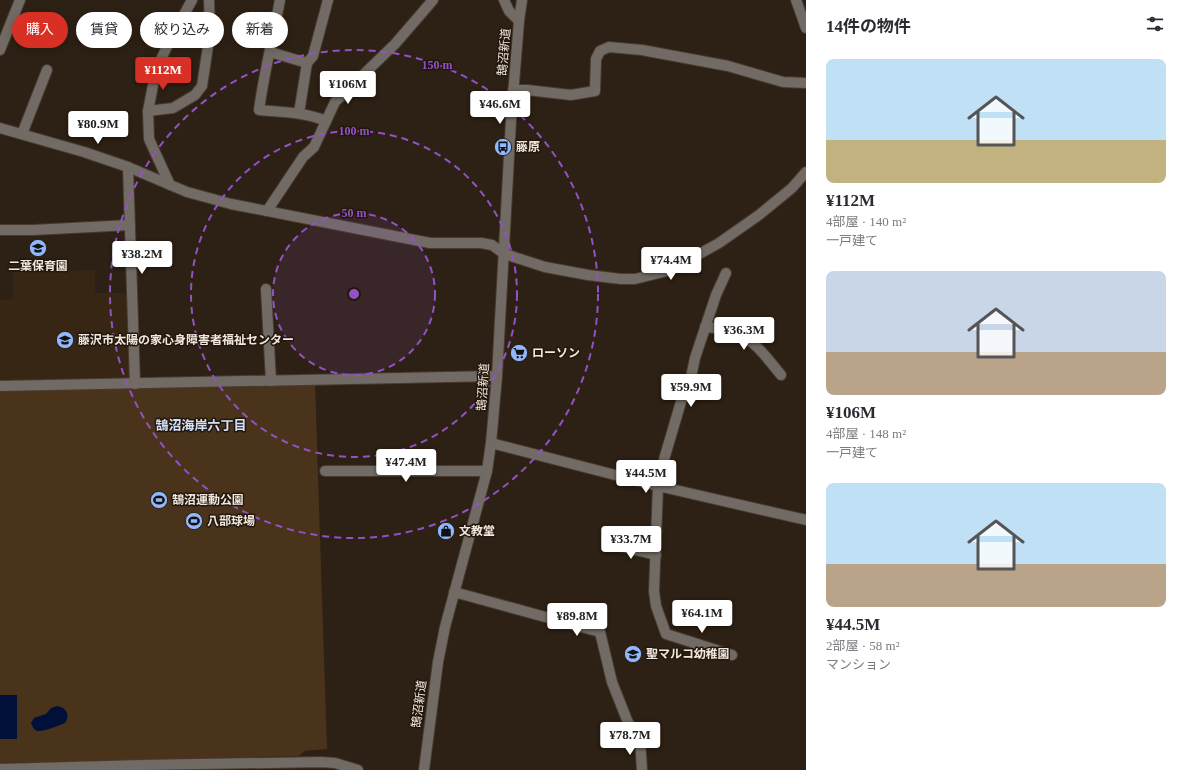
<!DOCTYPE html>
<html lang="ja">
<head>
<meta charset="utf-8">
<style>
	:root { --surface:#fff; --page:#f2f2f3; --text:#2b2b33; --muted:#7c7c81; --accent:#d93025 }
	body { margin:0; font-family:"Times New Roman","Noto Sans JP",serif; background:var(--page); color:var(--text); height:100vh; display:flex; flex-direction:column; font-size:15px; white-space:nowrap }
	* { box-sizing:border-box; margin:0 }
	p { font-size:13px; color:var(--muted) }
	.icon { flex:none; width:22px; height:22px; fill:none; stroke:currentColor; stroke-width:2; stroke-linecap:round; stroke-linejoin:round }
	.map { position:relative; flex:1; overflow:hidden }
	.details { display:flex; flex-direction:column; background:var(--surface); width:380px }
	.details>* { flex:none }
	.top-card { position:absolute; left:12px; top:12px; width:380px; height:36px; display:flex; gap:8px }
	.price { position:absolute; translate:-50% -34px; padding:0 9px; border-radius:4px; background:#fff; color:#222; font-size:13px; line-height:26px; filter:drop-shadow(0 1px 2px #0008) }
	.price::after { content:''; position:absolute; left:50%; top:24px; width:12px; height:9px; margin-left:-6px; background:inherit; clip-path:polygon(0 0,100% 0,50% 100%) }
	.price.on { background:var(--accent); color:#fff }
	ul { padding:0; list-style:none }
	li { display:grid; align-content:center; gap:8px; height:212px; padding:0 20px }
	li span { display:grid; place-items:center; height:124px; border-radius:8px; color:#555 }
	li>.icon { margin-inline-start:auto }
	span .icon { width:72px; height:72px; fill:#fffc; stroke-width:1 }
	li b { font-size:17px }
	h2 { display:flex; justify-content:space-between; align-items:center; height:48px; padding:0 20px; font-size:17px }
	.chip { padding:0 14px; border-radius:18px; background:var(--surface); box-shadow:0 2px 10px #0003; font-size:14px; line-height:36px }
	.chip.on { background:var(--accent); color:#fff }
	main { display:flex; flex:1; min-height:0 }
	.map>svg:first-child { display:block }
	.built { fill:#372614 }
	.green { fill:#4a331b }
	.water { fill:#011038 }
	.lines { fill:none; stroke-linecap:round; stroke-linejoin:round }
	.minor-casing { stroke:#483c30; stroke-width:12 }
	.minor { stroke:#726b65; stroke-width:10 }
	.ring { fill:none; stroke:#9252c5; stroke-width:2; stroke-dasharray:7 5 }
	.labels { text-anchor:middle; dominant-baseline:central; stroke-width:3; stroke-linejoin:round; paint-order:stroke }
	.street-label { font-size:12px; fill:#f0e8df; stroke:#23170b }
	.poi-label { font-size:12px; font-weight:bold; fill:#f0e8df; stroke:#23170b; text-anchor:start }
	.neighbourhood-label { font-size:13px; font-weight:bold; fill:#d1e0fb; stroke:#23170b }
	.centre { fill:#9252c5; stroke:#23170b; stroke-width:2 }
	.ring-label { font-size:12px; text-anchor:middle; font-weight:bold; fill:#9252c5; stroke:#23170b; stroke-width:3; stroke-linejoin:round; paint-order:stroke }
</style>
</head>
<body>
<main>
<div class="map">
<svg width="806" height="770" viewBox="0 0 806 770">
	<rect width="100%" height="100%" fill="#2d2014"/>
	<!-- built -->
	<path class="built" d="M95,270V293H128L131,380L0,382V300L13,299V272Z"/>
	<!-- green -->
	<path class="green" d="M315,383L327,749L304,751L299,756L0,763V391Z"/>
	<!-- water -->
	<g class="water">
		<rect x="0" y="695" width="17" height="44"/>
		<path d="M57,706C66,707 70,714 66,722C62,725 43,732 37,731C34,730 32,726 31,723L34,718L46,714L51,708Z"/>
	</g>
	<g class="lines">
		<defs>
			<g id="minor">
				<path d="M280,0C273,37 264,73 259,110C282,112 305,112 326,121"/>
				<path d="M504,0L509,11L519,21"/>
				<path d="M796,0L806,28"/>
				<path d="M0,50L20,0"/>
				<path d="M270,52L307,63"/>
				<path d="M513,90H527L571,95L595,91L596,59L600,51L609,47L642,50L728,66L783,82L806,83"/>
				<path d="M148,111L173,108L195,95L202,86L210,33L209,0"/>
				<path d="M299,113L307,63L313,56L328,0"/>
				<path d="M0,128L84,152L128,167L187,192L231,204L430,243H481L492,245L503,253L514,257L545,267L588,275L621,279H635L667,271L683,263L719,243L759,215L792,188L806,172"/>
				<path d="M22,134L47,70"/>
				<path d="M128,167L135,384"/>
				<path d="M170,185L149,139L148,111L156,70L171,38L192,0"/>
				<path d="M267,211L303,157L314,147L335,102L395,44L433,0"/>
				<path d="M0,230H33L130,225"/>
				<path d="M726,273L716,295L695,358L691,377L683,395L665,456L658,486L654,591L656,606L666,634L732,655"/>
				<path d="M266,289L271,381"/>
				<path d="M705,327C714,328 725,328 733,331C754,339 768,359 781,375"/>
				<path d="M0,386L497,376"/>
				<path d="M491,443L658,486L806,520"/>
				<path d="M325,471H487"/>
				<path d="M611,544L656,555"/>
				<path d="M454,592L600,632L612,682L627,720L635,735L640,739L642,770"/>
				<path d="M0,769L143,765L321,762L335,763L358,770"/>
				<path d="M424,770L438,662L445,627L487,471L491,443L497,376L511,120L519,21L522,0"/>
			</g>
		</defs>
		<!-- minor casing -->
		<use href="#minor" class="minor-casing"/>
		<!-- minor -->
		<use href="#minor" class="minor"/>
	</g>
	<!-- distance rings -->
	<circle cx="354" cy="294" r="81" fill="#9252c5" fill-opacity=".12"/>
	<g class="ring">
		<circle cx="354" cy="294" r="81"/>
		<circle cx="354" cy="294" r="163"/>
		<circle cx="354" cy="294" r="244"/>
	</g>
	<!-- icons -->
	<defs>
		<symbol id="bus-disc" viewBox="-11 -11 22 22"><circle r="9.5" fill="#91b8fd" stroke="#23170b"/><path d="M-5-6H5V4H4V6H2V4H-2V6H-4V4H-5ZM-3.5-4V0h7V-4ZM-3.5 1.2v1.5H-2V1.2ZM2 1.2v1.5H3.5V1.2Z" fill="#111"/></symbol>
		<symbol id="school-disc" viewBox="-11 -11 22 22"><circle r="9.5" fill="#91b8fd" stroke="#23170b"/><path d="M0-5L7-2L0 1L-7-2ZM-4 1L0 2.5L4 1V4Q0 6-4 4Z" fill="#111"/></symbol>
		<symbol id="supermarket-disc" viewBox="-11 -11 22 22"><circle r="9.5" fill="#91b8fd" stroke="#23170b"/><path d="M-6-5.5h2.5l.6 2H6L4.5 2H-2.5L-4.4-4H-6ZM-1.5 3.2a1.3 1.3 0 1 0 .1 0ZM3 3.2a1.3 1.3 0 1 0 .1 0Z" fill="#111"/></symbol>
		<symbol id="stadium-disc" viewBox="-11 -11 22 22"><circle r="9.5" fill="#91b8fd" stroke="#23170b"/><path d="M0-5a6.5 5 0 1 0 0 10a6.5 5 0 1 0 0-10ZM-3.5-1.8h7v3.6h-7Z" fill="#111"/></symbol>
		<symbol id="shop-disc" viewBox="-11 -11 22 22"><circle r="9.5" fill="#91b8fd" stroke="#23170b"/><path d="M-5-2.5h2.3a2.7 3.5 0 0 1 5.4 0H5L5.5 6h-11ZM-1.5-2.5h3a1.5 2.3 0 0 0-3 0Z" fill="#111"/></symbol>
	</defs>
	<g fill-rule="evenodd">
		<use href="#bus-disc" x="493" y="137" width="20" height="20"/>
		<use href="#school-disc" x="28" y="238" width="20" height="20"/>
		<use href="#school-disc" x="55" y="330" width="20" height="20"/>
		<use href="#supermarket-disc" x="509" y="343" width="20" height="20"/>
		<use href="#stadium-disc" x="149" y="490" width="20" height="20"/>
		<use href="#stadium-disc" x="184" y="511" width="20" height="20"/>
		<use href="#shop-disc" x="436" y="521" width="20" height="20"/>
		<use href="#school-disc" x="623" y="644" width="20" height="20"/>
	</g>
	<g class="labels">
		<!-- street labels -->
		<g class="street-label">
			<text transform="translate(504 52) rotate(-85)">鵠沼新道</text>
			<text transform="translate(483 387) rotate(-86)">鵠沼新道</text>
			<text transform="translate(419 704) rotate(-83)">鵠沼新道</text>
		</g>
		<!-- poi labels -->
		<g class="poi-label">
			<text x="516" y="147">藤原</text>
			<text x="38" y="266" text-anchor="middle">二葉保育園</text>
			<text x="78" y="340">藤沢市太陽の家心身障害者福祉センター</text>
			<text x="532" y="353">ローソン</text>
			<text x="172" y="500">鵠沼運動公園</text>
			<text x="207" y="521">八部球場</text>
			<text x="459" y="531">文教堂</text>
			<text x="646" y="654">聖マルコ幼稚園</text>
		</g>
		<!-- neighbourhood labels -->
		<g class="neighbourhood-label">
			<text x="201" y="425">鵠沼海岸六丁目</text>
		</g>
	</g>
	<circle cx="354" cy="294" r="6" class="centre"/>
	<g class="ring-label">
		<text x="437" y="69">150 m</text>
		<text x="354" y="135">100 m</text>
		<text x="354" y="217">50 m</text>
	</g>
</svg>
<b class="price on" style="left:163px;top:91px">¥112M</b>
<b class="price" style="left:348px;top:105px">¥106M</b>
<b class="price" style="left:500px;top:125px">¥46.6M</b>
<b class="price" style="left:98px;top:145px">¥80.9M</b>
<b class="price" style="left:142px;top:275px">¥38.2M</b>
<b class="price" style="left:671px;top:281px">¥74.4M</b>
<b class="price" style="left:744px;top:351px">¥36.3M</b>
<b class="price" style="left:691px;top:408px">¥59.9M</b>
<b class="price" style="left:406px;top:483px">¥47.4M</b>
<b class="price" style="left:646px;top:494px">¥44.5M</b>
<b class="price" style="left:631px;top:560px">¥33.7M</b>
<b class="price" style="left:702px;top:634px">¥64.1M</b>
<b class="price" style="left:577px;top:637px">¥89.8M</b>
<b class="price" style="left:630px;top:756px">¥78.7M</b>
<div class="top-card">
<a class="chip on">購入</a>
<a class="chip">賃貸</a>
<a class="chip">絞り込み</a>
<a class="chip">新着</a>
</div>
</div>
<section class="details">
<h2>14件の物件<svg class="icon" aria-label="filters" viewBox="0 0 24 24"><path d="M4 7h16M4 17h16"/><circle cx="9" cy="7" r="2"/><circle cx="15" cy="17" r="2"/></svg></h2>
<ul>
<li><span style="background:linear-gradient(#bfe0f5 65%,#c2b280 0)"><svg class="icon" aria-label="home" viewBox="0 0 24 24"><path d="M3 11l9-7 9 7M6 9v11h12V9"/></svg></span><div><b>¥112M</b><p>4部屋 · 140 m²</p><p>一戸建て</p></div></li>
<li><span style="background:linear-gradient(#c9d6e8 65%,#b9a48a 0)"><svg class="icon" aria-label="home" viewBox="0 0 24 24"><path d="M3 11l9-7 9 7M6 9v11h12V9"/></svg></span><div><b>¥106M</b><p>4部屋 · 148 m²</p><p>一戸建て</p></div></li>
<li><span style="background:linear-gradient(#bfe0f5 65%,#b9a48a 0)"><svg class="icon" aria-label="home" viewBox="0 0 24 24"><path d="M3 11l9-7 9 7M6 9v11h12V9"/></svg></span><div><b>¥44.5M</b><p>2部屋 · 58 m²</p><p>マンション</p></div></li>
</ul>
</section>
</main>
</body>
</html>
